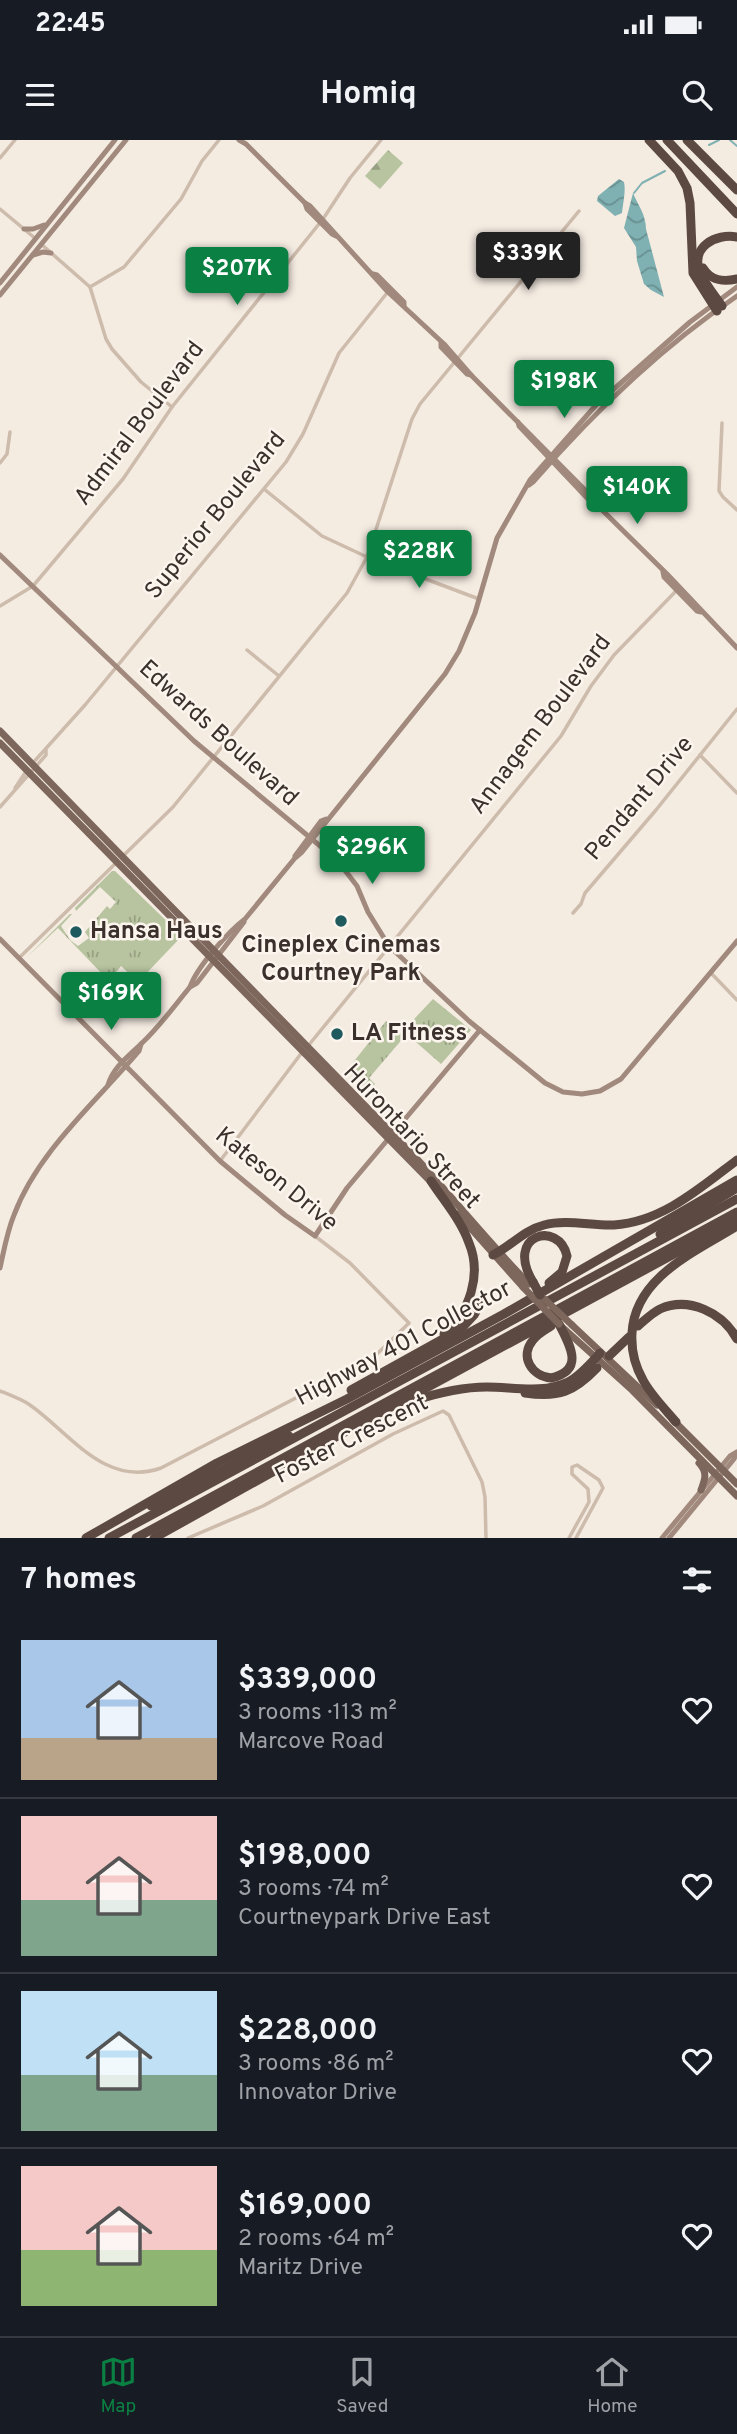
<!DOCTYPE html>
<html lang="en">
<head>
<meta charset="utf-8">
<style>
	:root { --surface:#171b24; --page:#20242c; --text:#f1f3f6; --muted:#9ea1a6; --line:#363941; --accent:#0b8043 }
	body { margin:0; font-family:Overpass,sans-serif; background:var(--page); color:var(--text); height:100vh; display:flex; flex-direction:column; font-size:26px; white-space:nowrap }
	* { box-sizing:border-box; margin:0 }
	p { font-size:23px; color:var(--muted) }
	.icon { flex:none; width:38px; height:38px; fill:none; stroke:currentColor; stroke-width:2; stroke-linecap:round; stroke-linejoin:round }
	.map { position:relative; height:1398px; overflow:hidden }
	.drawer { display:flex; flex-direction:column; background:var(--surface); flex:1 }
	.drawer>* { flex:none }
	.price { position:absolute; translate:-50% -60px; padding:0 16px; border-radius:7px; background:var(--accent); color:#fff; font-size:23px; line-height:46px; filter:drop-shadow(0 2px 4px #0008) }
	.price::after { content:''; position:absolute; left:50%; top:42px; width:21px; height:16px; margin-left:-10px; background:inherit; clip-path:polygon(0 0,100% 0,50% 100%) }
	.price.current { background:#222; color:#fff }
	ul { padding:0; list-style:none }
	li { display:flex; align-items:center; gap:21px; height:175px; padding:0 21px }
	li+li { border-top:2px solid var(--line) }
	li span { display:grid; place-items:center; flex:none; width:196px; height:140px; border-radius:0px; color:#555 }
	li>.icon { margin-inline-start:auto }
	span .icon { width:84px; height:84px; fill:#fffc; stroke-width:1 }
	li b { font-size:30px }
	h2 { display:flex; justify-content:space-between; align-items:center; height:84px; padding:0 21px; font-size:30px }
	.status { display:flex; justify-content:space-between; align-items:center; height:49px; padding:0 35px; background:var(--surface); direction:ltr }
	.status svg { height:19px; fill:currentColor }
	header { display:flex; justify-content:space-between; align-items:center; height:91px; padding:0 21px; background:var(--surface); font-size:32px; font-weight:700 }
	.tabs { display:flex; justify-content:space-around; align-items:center; height:98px; border-top:2px solid var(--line); background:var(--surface); font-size:19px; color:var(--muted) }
	.tabs a { display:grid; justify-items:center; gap:4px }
	.tabs .current { color:var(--accent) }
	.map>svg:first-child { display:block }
	.grass { fill:url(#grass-tufts) }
	.forest { fill:url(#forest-firs) }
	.garden { fill:#b8c4a0 }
	.water { fill:url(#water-waves) }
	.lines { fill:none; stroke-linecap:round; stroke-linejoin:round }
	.stream { stroke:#7fb0b2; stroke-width:2 }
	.street { stroke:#cdbbac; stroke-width:3.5 }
	.secondary { stroke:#a18a7d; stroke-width:5 }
	.primary { stroke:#7d675c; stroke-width:7 }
	.highway { stroke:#5c4a42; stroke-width:9 }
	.primary-bridge { stroke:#7d675c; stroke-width:7 }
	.highway-bridge { stroke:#5c4a42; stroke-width:9 }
	.poi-dot { fill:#1f5a5e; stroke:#fbf5ee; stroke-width:2.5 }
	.labels { text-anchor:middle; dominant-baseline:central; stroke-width:5; stroke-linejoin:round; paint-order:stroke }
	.street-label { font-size:24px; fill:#3b302b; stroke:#fbf5ee }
	.poi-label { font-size:24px; font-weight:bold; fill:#3b302b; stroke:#fbf5ee; text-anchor:start }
</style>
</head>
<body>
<div class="status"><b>22:45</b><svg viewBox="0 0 49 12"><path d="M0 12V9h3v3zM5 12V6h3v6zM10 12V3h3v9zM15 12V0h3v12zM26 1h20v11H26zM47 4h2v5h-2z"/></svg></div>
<header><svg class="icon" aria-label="menu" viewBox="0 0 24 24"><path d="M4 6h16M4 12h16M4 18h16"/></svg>Homiq<svg class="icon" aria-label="search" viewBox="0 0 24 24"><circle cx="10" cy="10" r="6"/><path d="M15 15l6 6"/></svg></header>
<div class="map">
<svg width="737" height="1398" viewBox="0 0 737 1398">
	<defs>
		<pattern id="grass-tufts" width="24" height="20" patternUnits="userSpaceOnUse" patternTransform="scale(1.75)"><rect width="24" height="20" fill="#b8c4a0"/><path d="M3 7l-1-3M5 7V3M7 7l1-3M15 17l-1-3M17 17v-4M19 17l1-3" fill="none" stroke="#97a083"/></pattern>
		<pattern id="forest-firs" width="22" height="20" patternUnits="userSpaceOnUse" patternTransform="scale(1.75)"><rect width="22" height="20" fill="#b8c4a0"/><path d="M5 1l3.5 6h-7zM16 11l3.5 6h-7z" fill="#97a083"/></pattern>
		<pattern id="water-waves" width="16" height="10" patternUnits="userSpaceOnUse" patternTransform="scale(1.75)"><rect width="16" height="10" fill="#7fb0b2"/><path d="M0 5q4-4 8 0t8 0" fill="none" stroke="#699091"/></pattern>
	</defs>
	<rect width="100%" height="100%" fill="#f4ebe1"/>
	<!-- grass -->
	<g class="grass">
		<path d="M112,731H115L182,796L138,842L121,826L109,841L58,788L27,817L70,774H72L61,786L70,800L78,806L89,798L85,792L107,766L110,769L116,762L100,747L76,771L75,768Z"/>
		<path d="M433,859L471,890L441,924L409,896H405L369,938L375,944L368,952L347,930L386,881L400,894Z"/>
	</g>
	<!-- forest -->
	<path class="forest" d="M388,10L403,23L380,49L365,36Z"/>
	<!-- garden -->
	<path class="garden" d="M110,771L141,802L120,823L89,792Z"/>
	<!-- water -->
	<g class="water">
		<path d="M619,39L624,42C626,51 623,63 622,73L615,76L597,61L598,56Z"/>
		<path d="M633,53C638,65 646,75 646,89L664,157L651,150L644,144L637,121L636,107L624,88Z"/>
	</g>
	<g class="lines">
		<!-- stream -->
		<g class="stream">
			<path d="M730,0L737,6"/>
			<path d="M709,5L719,0"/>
			<path d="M634,53L642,43L665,31"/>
		</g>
		<!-- street -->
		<g class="street">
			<path d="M0,18L15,0"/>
			<path d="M0,69L36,99"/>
			<path d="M41,104L90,147L106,199L112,209L141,242L172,267"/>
			<path d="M90,147L124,127L181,59L202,21L219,0"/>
			<path d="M722,283L719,351L723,357L737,370"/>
			<path d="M0,323L7,314L10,292"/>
			<path d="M264,349L322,396L367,417L479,459"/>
			<path d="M0,466L33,446L123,339L172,267L323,79L350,38L381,0"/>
			<path d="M247,510L279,536"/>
			<path d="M700,615L737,653"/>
			<path d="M32,624L85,565L286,322L303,294L339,213L387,153"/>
			<path d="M15,648L27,630"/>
			<path d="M0,667L46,615V610"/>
			<path d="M123,716L173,667L347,453L367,417L412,279L420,264L579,71"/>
			<path d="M573,773L581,764L585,753L656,670L737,569"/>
			<path d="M19,818L118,721"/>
			<path d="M711,833L737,860"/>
			<path d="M308,906L561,596L591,546L614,515L677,450"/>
			<path d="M220,1021L303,911"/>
			<path d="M0,1251C10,1255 21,1259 30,1265C70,1293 105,1348 161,1328L365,1222L376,1215L409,1183L350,1123L315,1096"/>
			<path d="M188,1398L263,1366L393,1294L443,1271L449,1275L482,1342L485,1357L486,1398"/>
			<path d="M569,1398L589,1362L588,1349L572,1334V1327L577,1325L599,1340L603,1348L576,1398"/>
		</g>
		<!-- secondary -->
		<g class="secondary">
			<path d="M239,0L246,4L305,63L310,66L388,152L444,204L471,235L591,356L592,360"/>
			<path d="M305,63L307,69L332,94L336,96"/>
			<path d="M24,89H33L44,85"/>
			<path d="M33,115L43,112L51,113"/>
			<path d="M373,134L377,135L404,162V166"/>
			<path d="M0,143L115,0"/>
			<path d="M0,155L126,0"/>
			<path d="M441,203V207L467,234L471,235"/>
			<path d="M518,282L519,286L588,359L592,360L667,434L737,508"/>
			<path d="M529,345L533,342C594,272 660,208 737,156"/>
			<path d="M0,415L194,601L337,720L357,746L368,772L389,806L469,881L545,943L563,952L582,954L600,951L621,939L737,801"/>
			<path d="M663,432L664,437L697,471L701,472"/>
			<path d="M295,716L321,681L326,679"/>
			<path d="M0,799L220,1021L285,1075L315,1096L347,1048L480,890"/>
			<path d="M190,847C197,827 228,792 245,779L295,718L302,712L445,534L459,511L475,473L497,398L530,340L597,264L690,182L737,147"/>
			<path d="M108,945C113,927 130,915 143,902C160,886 175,865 190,847L197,843L244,782"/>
			<path d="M0,1128C4,1110 7,1092 14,1075C38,1011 96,962 139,911L141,904"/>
			<path d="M662,1398L730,1316L737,1312"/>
			<path d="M669,1398L734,1319L737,1312"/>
		</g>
		<!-- primary -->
		<g class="primary">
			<path d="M0,591L415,1017C454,1059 489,1103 529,1144"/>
			<path d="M0,603L433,1044"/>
			<path d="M458,1074L523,1147"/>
			<path d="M572,1185L657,1265"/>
			<path d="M562,1187L632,1250L737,1356"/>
			<path d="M673,1280L737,1344"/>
			<path d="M699,1323C708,1333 705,1339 701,1350"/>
		</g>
		<!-- highway -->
		<g class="highway">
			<path d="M649,0L678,31L687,48L690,63L693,133L717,171"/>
			<path d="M667,0L737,74"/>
			<path d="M687,0L737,50"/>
			<path d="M703,128C711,141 723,142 737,139"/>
			<path d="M722,166C715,156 705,144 700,132C690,107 716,93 737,97"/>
			<path d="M431,1041C444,1061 461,1080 469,1103C482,1134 470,1172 444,1194"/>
			<path d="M660,1094L737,1048"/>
			<path d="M493,1115C511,1106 524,1090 544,1085C566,1079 592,1086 614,1085C662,1082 700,1048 737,1020"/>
			<path d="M533,1142C504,1094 559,1080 567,1116L562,1132L549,1143"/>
			<path d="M551,1186C545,1190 537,1194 533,1200C519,1217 532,1236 551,1238C586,1230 569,1204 559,1184"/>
			<path d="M638,1186C645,1180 652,1173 660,1169C689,1156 723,1173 737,1199"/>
			<path d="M609,1216L629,1197"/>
			<path d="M351,1250L461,1189L474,1175L483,1159"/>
			<path d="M525,1253C559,1258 574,1252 597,1228"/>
			<path d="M413,1261C437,1253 462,1247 487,1247C513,1247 543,1254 568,1242C580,1236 591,1223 600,1213"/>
			<path d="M676,1282C665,1269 651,1255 643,1240C635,1226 631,1210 632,1193C635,1137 695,1112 737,1086"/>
			<path d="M151,1366L289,1296"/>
			<path d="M86,1398L217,1323L347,1259L504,1174L737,1040"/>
			<path d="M109,1398L737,1059"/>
			<path d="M136,1398L737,1072"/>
			<path d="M154,1398L330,1300L737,1080"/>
		</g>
		<!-- primary-bridge -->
		<g class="primary-bridge">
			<path d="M523,1147L559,1184"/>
			<path d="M537,1152L572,1185"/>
		</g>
		<!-- highway-bridge -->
		<path class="highway-bridge" d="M533,1142L540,1155"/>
	</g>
	<!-- markers -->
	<g class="poi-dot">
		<circle cx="341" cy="781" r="7"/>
		<circle cx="76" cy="792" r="7"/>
		<circle cx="337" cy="894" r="7"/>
	</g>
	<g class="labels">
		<!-- street labels -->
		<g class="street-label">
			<text transform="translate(140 284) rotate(-53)">Admiral Boulevard</text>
			<text transform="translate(216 376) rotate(-51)">Superior Boulevard</text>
			<text transform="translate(541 585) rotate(-53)">Annagem Boulevard</text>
			<text transform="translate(218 594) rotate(42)">Edwards Boulevard</text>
			<text transform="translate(640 659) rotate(-50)">Pendant Drive</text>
			<text transform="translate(411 997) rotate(47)">Hurontario Street</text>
			<text transform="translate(276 1040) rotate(39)">Kateson Drive</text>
			<text transform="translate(404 1204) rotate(-28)">Highway 401 Collector</text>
			<text transform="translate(352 1300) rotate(-27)">Foster Crescent</text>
		</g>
		<!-- poi labels -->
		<g class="poi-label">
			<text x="90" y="792">Hansa Haus</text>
			<text x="341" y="806" text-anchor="middle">Cineplex Cinemas<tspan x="341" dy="28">Courtney Park</tspan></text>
			<text x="351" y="894">LA Fitness</text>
		</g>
	</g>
</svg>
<b class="price current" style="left:528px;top:152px">$339K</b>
<b class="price" style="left:237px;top:167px">$207K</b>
<b class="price" style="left:564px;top:280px">$198K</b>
<b class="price" style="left:637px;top:386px">$140K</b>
<b class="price" style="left:419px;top:450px">$228K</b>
<b class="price" style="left:372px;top:746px">$296K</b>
<b class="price" style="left:111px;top:892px">$169K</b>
</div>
<section class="drawer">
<h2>7 homes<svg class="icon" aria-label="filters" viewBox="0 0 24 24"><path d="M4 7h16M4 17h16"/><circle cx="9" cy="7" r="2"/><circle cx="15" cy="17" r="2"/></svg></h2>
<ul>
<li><span style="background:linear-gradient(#a9c7e8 70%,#b9a48a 0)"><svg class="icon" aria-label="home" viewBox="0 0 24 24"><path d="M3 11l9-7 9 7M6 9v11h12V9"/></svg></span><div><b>$339,000</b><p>3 rooms · 113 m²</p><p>Marcove Road</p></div><svg class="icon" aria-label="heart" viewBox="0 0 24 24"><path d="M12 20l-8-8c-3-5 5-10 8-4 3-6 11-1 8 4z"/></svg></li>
<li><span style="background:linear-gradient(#f6c9c9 60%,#7fa58c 0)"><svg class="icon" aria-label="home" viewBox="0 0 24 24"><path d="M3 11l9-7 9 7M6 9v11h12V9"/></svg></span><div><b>$198,000</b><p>3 rooms · 74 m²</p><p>Courtneypark Drive East</p></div><svg class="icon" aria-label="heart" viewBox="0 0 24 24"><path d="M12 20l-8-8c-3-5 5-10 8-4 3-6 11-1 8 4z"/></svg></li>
<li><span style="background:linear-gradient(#bfe0f5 60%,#7fa58c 0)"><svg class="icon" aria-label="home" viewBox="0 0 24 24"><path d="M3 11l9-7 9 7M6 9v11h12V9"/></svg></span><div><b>$228,000</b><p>3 rooms · 86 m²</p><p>Innovator Drive</p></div><svg class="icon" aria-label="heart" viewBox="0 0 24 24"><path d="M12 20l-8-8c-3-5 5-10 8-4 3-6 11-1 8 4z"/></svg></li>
<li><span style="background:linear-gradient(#f6c9c9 60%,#8fb573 0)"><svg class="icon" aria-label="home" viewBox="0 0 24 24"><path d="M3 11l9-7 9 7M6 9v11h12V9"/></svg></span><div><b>$169,000</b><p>2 rooms · 64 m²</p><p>Maritz Drive</p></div><svg class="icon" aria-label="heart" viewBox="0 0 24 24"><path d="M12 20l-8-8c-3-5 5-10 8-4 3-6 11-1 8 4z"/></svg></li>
</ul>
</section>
<nav class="tabs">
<a class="current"><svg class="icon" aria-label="map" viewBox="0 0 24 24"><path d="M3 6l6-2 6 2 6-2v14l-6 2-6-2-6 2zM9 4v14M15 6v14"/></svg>Map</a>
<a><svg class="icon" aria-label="saved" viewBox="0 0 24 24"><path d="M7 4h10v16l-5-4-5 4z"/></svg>Saved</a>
<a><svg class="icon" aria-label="home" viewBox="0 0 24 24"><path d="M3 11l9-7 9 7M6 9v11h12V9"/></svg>Home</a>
</nav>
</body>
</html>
